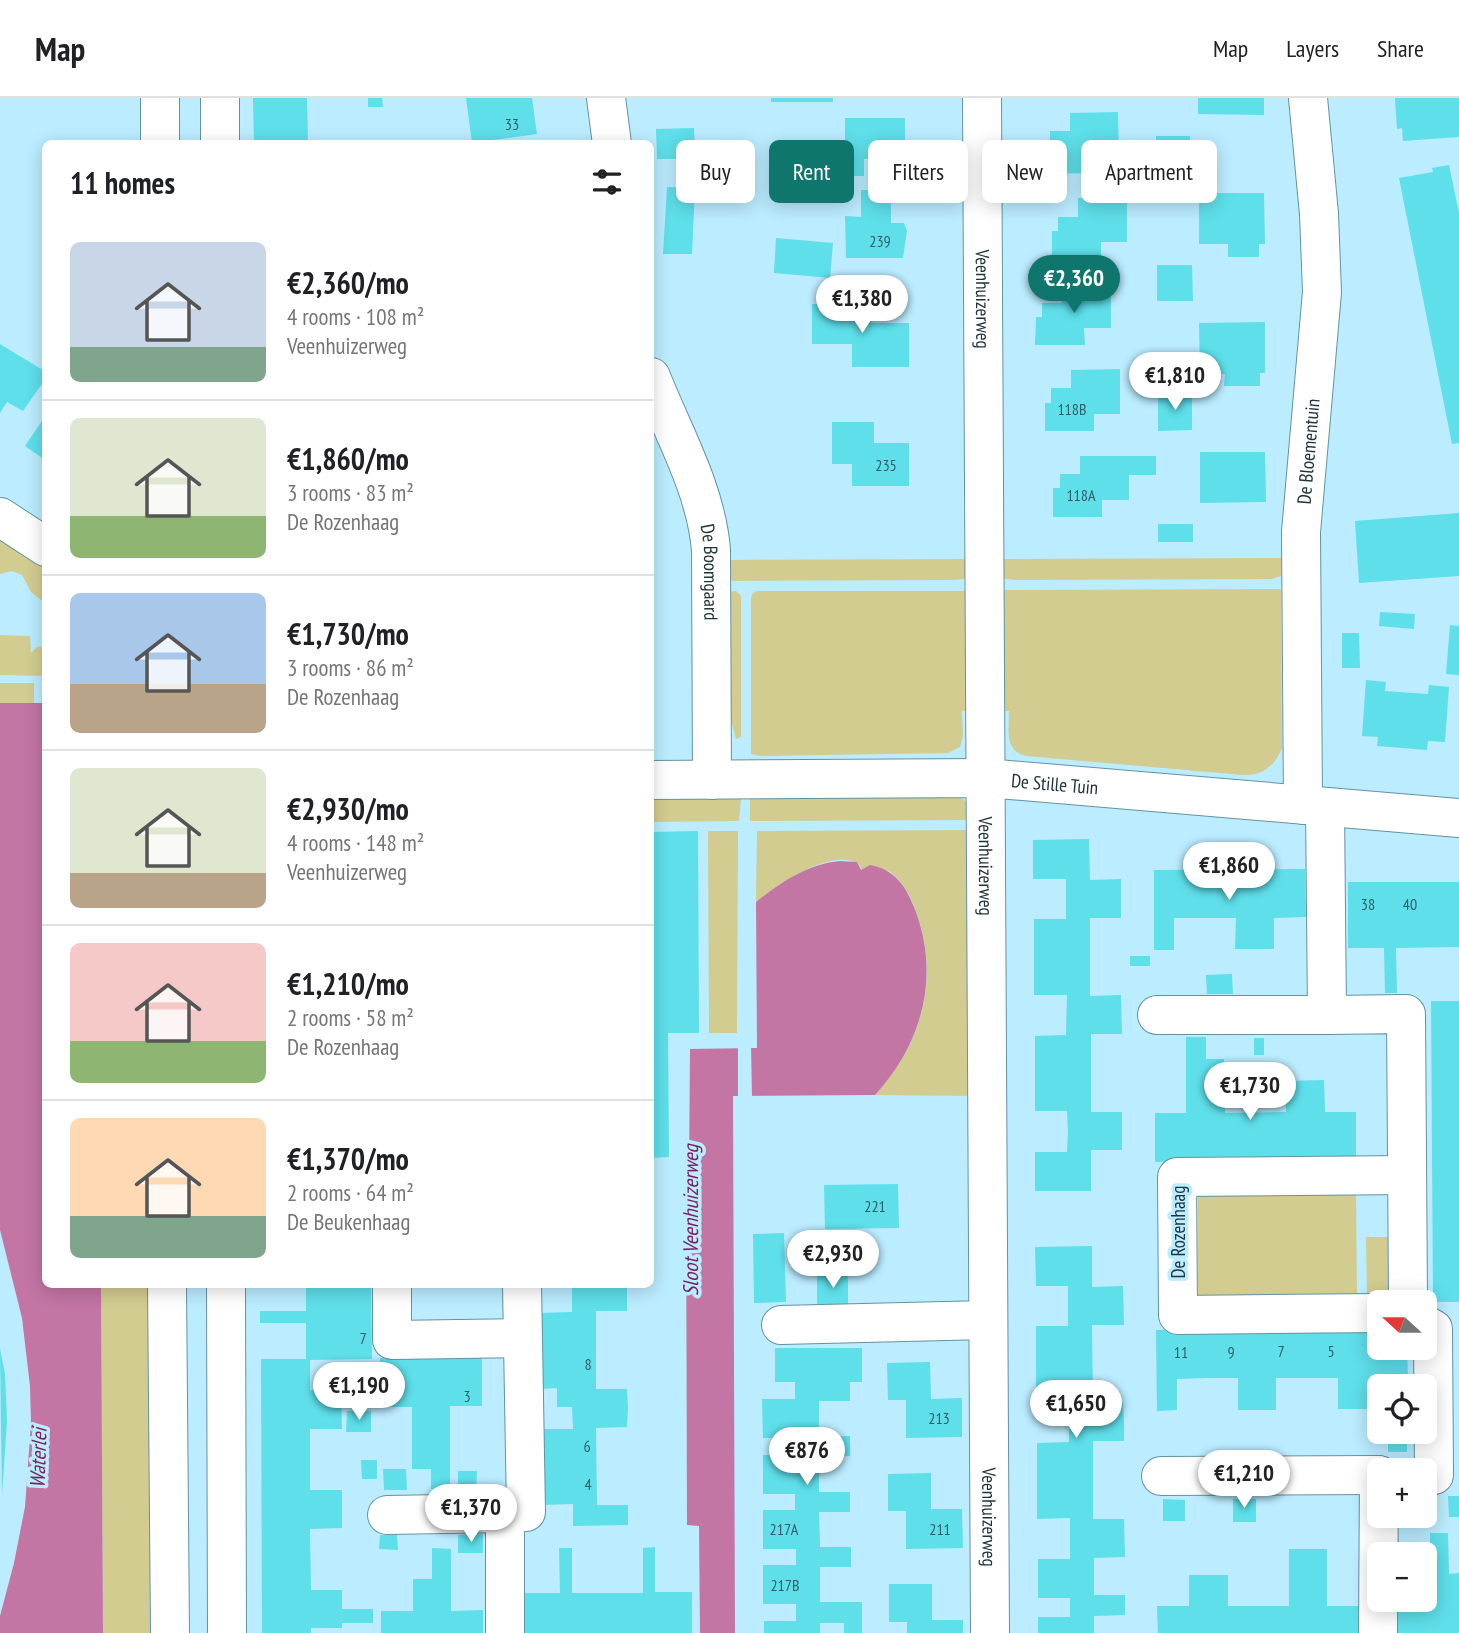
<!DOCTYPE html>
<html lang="en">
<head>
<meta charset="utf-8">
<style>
	:root { --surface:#fff; --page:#f6f6f6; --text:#202124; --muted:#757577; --line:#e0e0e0; --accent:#0f766e }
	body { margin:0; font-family:"PT Sans Narrow",sans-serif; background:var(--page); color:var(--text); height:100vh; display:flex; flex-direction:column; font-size:26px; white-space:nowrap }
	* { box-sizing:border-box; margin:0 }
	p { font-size:23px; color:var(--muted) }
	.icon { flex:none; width:38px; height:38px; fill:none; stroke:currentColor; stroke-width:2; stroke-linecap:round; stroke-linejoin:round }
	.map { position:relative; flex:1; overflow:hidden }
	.drawer { position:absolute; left:42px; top:42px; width:612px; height:1148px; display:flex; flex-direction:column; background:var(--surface); border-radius:10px; box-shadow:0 4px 18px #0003 }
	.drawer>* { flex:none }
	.hud { position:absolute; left:676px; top:42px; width:665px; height:63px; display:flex; gap:14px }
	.needle { width:46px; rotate:291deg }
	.controls { position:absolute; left:1367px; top:1192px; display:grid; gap:14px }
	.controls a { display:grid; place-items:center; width:70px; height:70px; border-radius:10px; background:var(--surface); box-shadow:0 4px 18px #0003; font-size:35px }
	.price { position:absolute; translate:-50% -60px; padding:0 16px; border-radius:24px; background:#fff; color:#222; font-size:23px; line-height:46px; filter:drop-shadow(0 2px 4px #0008) }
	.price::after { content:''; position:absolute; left:50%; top:42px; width:21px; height:16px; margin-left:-10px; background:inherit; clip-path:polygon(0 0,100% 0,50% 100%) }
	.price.active { background:var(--accent); color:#fff }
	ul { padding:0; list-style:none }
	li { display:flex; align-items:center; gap:21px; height:175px; padding:0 28px }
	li+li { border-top:2px solid var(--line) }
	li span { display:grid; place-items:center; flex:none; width:196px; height:140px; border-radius:10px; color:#555 }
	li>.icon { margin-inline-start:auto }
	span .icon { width:84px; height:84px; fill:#fffc; stroke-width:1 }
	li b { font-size:30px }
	h2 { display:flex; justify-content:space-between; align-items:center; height:84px; padding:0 28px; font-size:30px }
	.tag { padding:0 24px; border-radius:10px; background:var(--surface); box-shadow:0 4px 18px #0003; font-size:24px; line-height:63px }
	.tag.active { background:var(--accent); color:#fff }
	header { display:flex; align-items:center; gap:42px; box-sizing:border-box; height:98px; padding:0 35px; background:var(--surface); border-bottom:2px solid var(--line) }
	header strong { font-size:33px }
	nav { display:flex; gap:38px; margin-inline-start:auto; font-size:24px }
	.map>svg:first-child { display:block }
	.green { fill:#d2cc90 }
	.water { fill:#c375a4 }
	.pier { fill:#bbecff }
	.building { fill:#5edfea }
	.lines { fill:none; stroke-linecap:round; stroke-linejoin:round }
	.minor-casing { stroke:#6392a3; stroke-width:40 }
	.minor { stroke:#fff; stroke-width:38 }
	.labels { text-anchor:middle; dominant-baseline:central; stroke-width:7; stroke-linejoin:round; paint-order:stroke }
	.number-label { font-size:16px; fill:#305f67 }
	.street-label { font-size:19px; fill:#20343b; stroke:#bbecff }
	.water-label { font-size:21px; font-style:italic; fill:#7a1d5d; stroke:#bbecff }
</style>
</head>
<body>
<header>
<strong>Map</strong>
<nav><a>Map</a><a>Layers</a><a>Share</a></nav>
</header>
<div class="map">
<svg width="1459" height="1535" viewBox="0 0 1459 1535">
	<rect width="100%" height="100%" fill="#bbecff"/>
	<!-- green -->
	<g class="green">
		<path d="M0,440L45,470V505L31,494L22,477L12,473L0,476Z"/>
		<path d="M1281,460V478L1272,481L1015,482L998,480V461Z"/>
		<path d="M972,461V480L955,482L723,483V462Z"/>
		<path d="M1279,491L1281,492L1282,650C1275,668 1262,678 1243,677L1026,658C1004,653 1009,631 1009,613H999L998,492Z"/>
		<path d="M736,493L741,498V639L736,641L731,622L723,494Z"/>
		<path d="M757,493H972L973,613H962L963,638L960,649L948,655L761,658L751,656V500L753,495Z"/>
		<path d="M0,537L30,538L31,555L37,549L45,548V578L0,577Z"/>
		<rect x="0" y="585" width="34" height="20"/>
		<path d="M651,698L741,701L739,723L651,724Z"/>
		<path d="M959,698L968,705L973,722L750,723V700Z"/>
		<path d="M973,732L975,998L875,997C919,949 939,887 919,823C913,803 906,786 889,773L861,772L859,766C831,749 778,787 756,804L757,733Z"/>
		<path d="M708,733H738L737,935H709Z"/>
		<path d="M1356,1093L1357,1200L1198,1201V1094Z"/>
		<path d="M1366,1139H1392L1393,1200H1367Z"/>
		<path d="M101,1187H157L158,1535H103Z"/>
	</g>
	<!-- water -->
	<g class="water">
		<path d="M0,605H45L46,1186L101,1187L103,1535H0V1518L14,1465L25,1409L31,1325L30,1288L22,1220L0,1132Z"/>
		<path d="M840,763L857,764L861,772L870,767C895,772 905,787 914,809C941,876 923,945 875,997L733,998L735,1535H700L699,1428L687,1427L686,1081H689L690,951L757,950L756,804C781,784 808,766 840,763Z"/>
	</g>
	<!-- pier -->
	<path class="pier" d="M738,947H751L752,1000L738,1001Z"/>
	<!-- building -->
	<g class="building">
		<path d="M253,0H307L308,46H254Z"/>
		<path d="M368,0H382L383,9H368Z"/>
		<path d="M466,0H532L537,36L472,45Z"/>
		<rect x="771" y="0" width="62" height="4"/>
		<path d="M1198,0H1264V17L1198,16Z"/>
		<path d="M1395,0H1459V39L1403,43L1402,30L1397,31Z"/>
		<path d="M1118,14L1119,58H1092V75L1043,76V47H1050V33H1070V15Z"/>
		<path d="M845,20H905V61H864V78H825V46H845Z"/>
		<path d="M694,30L695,61H657L656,31Z"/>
		<path d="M1156,38H1190L1191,74H1156Z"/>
		<path d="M1449,67L1459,115V345L1452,346L1399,80L1433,74L1432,70Z"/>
		<path d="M667,89L695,90L692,156H663Z"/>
		<path d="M861,92H891V125H904L907,133L903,160H846L845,118L861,119Z"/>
		<path d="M1199,95H1264L1265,146H1259V159H1228V146H1199Z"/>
		<path d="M1078,100H1127V144H1101V161L1052,162V133H1058V119H1078Z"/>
		<path d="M776,140L833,145L830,180L774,175Z"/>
		<path d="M1157,167H1192L1193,203H1157Z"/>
		<path d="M1062,186H1111V230H1084L1085,247H1035L1036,219H1042V205H1062Z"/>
		<path d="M812,206H871V225H909V269H852V246H812Z"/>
		<path d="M1265,224V275H1260V288H1224L1225,276H1200L1199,225Z"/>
		<path d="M0,246L46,274V280L23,313L7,304L0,315Z"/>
		<path d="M1120,271V316H1094V333H1045V305H1051V290H1071V272Z"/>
		<path d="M1192,296V332L1158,333V297Z"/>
		<path d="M46,317V367L42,365L45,362L25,348Z"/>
		<path d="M832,324H874V345H909V388H852V366H832Z"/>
		<path d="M1200,354H1265L1266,404L1200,405Z"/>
		<path d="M1080,358H1156V377H1129V402H1102V419H1053V390H1060V376H1080Z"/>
		<path d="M1459,415V478L1359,485L1355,423Z"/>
		<rect x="1158" y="426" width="35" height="18"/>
		<path d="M1380,514L1415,516L1414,531L1379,528Z"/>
		<path d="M1450,527L1459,528V577L1446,576Z"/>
		<path d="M1342,535H1359L1360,570H1342Z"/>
		<path d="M1366,582L1386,584L1385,593L1428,596L1429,587L1449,589L1445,644L1428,643L1427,652L1377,648L1378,639L1362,638Z"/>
		<path d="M698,733L699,935H668L669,1059L651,1060V734Z"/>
		<path d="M1089,741L1090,782L1121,781V820H1090V898L1121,897L1122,936H1091V1014H1122V1052H1091V1093H1035V1054H1067L1068,1034L1067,1013H1035V938L1066,937L1067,897H1034V821H1066V781H1033V742Z"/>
		<path d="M1305,771L1306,819L1274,820V851H1235L1236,820H1174V852H1154V772Z"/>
		<path d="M1348,784H1459V849L1396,850L1397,895H1385L1384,850H1348Z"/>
		<rect x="1130" y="858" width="20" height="10"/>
		<path d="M1232,876L1233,896H1207L1206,877Z"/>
		<path d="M1431,903H1459V1204H1433Z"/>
		<path d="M1186,939H1206V961H1224L1225,1015L1286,1014V983L1324,982L1325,1014H1356V1062L1155,1064V1015H1186Z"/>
		<rect x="1254" y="940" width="10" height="17"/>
		<path d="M898,1086L899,1130L825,1131L824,1087Z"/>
		<path d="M784,1135L786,1204L754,1205L753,1136Z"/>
		<path d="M1092,1148V1189L1123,1188L1124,1227H1092L1093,1305L1123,1304L1124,1324V1343H1093V1421H1124L1125,1459L1094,1460V1497H1125V1517L1094,1518V1535H1038V1519H1070V1500H1038V1461H1070V1420L1037,1421V1345L1069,1344V1304H1036V1228H1068V1188H1036L1035,1149Z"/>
		<path d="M817,1178H848V1207L817,1206Z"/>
		<path d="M306,1186H371L372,1261L310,1262V1292H341L342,1331H310V1392H342V1430L310,1431L311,1492H342V1511H373V1525H342V1530H311V1535H262L261,1261H306V1225H260V1213H306Z"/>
		<path d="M572,1186H627V1213H596V1291H627L628,1310L627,1329L596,1330L597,1407H628V1427L573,1428V1406L540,1407V1331H573L572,1309H557V1290L540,1291L539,1215L572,1214Z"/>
		<path d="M1379,1231V1250H1407L1408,1279H1376V1311H1338V1280H1276V1312H1238V1280H1207L1177,1281V1312L1157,1313L1156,1232Z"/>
		<path d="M0,1250L5,1276L7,1323L2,1397Z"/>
		<path d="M775,1250H862V1284H850V1303H819V1338H850V1358L819,1359V1394H850V1414H819L820,1449H851V1469H820V1504H862V1535H844V1525H820V1535H764V1523H796V1506H763V1467H796V1451H763V1412H795V1396H763V1357H795V1340H763L762,1301H795V1284H775Z"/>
		<path d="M380,1260H482V1308H450V1391H431V1371H412V1309H380Z"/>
		<path d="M930,1264L931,1301L962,1300V1339L906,1340V1302H888L887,1265Z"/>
		<path d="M347,1313H371V1334H346Z"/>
		<path d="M1407,1335V1354H1388V1336Z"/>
		<path d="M361,1362H377V1381H362Z"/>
		<path d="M383,1371H406L407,1392H384Z"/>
		<path d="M458,1373H477L476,1391H458Z"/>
		<path d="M931,1375V1411H962L963,1450L906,1451V1413H888V1376Z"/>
		<path d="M1448,1398H1459V1419H1449Z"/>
		<path d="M1163,1401L1185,1402V1423H1163Z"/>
		<rect x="1233" y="1401" width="23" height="23"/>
		<path d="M1430,1435H1448L1449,1476L1459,1475V1535H1398V1507H1430Z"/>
		<path d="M483,1436V1455H458V1437Z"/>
		<path d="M380,1437H397L398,1452L379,1451Z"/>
		<path d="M655,1449V1494H692V1535H524L523,1495H560L559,1450H572V1495H643V1450Z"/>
		<path d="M432,1450L451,1451V1513L483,1512V1535H381V1513H413V1481H432Z"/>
		<path d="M1289,1451H1327V1508H1359V1535H1158L1157,1508H1189V1477H1228V1508H1289Z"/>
		<path d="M889,1486H932V1522H963V1535H907V1524H889Z"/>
	</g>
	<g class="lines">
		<defs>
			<g id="minor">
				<path d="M160,0V46"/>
				<path d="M220,0V46"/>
				<path d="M606,0L612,46"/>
				<path id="s1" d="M982,0L990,1535"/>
				<path id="s2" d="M651,279C673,335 706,391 711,452L712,682"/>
				<path d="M0,419L46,449"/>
				<path id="s3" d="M651,682L986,680L1459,720"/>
				<path id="s4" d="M1303,707L1301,434L1322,194L1319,116L1308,0"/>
				<path d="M1325,709L1327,917L1406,916L1408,1204"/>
				<path d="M1157,917H1327"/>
				<path d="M167,1186L170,1535"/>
				<path d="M226,1186L227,1535"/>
				<path d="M392,1186V1242L522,1240"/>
				<path d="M1379,1215L1178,1217L1177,1079L1407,1077"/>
				<path d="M1424,1226L1433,1231L1434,1377H1424"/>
				<path d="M781,1227L987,1222"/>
				<path d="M1161,1378L1378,1377"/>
				<path d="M387,1417L505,1415"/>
				<path d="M505,1535V1415L526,1414L522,1186"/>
				<path d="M1378,1535L1379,1377"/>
			</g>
		</defs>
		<!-- minor casing -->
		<use href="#minor" class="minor-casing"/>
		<!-- minor -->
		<use href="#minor" class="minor"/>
	</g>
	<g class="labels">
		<!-- number labels -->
		<g class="number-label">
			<text x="512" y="26">33</text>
			<text x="880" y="143">239</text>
			<text x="1072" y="311">118B</text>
			<text x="886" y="367">235</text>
			<text x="1081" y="397">118A</text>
			<text x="1368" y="806">38</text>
			<text x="1410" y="806">40</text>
			<text x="875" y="1108">221</text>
			<text x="363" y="1240">7</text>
			<text x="1281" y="1253">7</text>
			<text x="1331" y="1253">5</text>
			<text x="1181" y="1254">11</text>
			<text x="1231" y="1254">9</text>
			<text x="588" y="1266">8</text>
			<text x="467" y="1298">3</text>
			<text x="939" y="1320">213</text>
			<text x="587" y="1348">6</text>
			<text x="588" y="1386">4</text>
			<text x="784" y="1431">217A</text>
			<text x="940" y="1431">211</text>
			<text x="785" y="1487">217B</text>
		</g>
		<!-- street labels -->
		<g class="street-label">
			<text stroke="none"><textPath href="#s1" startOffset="201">Veenhuizerweg</textPath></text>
			<text stroke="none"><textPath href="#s4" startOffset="354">De Bloementuin</textPath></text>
			<text stroke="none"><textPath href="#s2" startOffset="206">De Boomgaard</textPath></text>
			<text stroke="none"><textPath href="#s3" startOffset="404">De Stille Tuin</textPath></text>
			<text stroke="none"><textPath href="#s1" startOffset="768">Veenhuizerweg</textPath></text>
			<text transform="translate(1178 1134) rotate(-90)">De Rozenhaag</text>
			<text stroke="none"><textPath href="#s1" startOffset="1419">Veenhuizerweg</textPath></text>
		</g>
		<!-- water labels -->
		<g class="water-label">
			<text transform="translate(690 1122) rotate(-90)">Sloot Veenhuizerweg</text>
			<text transform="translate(38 1360) rotate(-88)">Waterlei</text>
		</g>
	</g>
</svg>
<div class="controls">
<a><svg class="needle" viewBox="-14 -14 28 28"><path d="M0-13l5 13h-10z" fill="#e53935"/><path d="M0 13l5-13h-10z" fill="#757577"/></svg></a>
<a><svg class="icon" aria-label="locate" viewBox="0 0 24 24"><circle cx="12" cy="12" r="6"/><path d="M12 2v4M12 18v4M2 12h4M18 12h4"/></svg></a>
<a>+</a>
<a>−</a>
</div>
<b class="price active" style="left:1074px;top:217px">€2,360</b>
<b class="price" style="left:862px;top:237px">€1,380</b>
<b class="price" style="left:1175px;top:314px">€1,810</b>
<b class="price" style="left:1229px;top:804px">€1,860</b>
<b class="price" style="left:1250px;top:1024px">€1,730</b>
<b class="price" style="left:833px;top:1192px">€2,930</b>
<b class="price" style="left:359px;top:1324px">€1,190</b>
<b class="price" style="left:1076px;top:1342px">€1,650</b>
<b class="price" style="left:807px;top:1389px">€876</b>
<b class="price" style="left:1244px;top:1412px">€1,210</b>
<b class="price" style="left:471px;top:1446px">€1,370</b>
<div class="hud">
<a class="tag">Buy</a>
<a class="tag active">Rent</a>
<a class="tag">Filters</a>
<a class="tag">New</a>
<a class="tag">Apartment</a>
</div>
<section class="drawer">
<h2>11 homes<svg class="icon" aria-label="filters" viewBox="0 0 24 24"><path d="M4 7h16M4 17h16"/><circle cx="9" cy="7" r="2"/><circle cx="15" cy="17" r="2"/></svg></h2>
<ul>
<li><span style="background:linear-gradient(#c9d6e8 75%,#7fa58c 0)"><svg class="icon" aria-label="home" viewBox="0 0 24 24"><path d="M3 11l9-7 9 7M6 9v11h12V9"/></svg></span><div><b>€2,360/mo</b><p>4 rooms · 108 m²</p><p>Veenhuizerweg</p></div></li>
<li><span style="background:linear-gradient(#dfe7d0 70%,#8fb573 0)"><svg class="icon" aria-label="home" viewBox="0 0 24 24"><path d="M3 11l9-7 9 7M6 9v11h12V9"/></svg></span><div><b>€1,860/mo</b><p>3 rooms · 83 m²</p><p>De Rozenhaag</p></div></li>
<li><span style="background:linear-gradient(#a9c7e8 65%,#b9a48a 0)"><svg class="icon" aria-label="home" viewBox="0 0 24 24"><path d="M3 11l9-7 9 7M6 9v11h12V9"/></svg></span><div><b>€1,730/mo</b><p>3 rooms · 86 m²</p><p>De Rozenhaag</p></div></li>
<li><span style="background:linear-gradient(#dfe7d0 75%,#b9a48a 0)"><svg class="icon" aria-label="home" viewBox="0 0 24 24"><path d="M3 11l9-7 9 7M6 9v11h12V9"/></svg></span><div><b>€2,930/mo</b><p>4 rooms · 148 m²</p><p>Veenhuizerweg</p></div></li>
<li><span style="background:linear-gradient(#f6c9c9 70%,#8fb573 0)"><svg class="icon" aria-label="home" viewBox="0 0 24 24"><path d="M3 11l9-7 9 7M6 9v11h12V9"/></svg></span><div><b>€1,210/mo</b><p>2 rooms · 58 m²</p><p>De Rozenhaag</p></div></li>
<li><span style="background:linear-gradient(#ffd9b3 70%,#7fa58c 0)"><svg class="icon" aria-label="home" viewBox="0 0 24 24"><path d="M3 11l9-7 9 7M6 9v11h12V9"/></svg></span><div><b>€1,370/mo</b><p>2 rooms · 64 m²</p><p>De Beukenhaag</p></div></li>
</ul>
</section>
</div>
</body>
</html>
